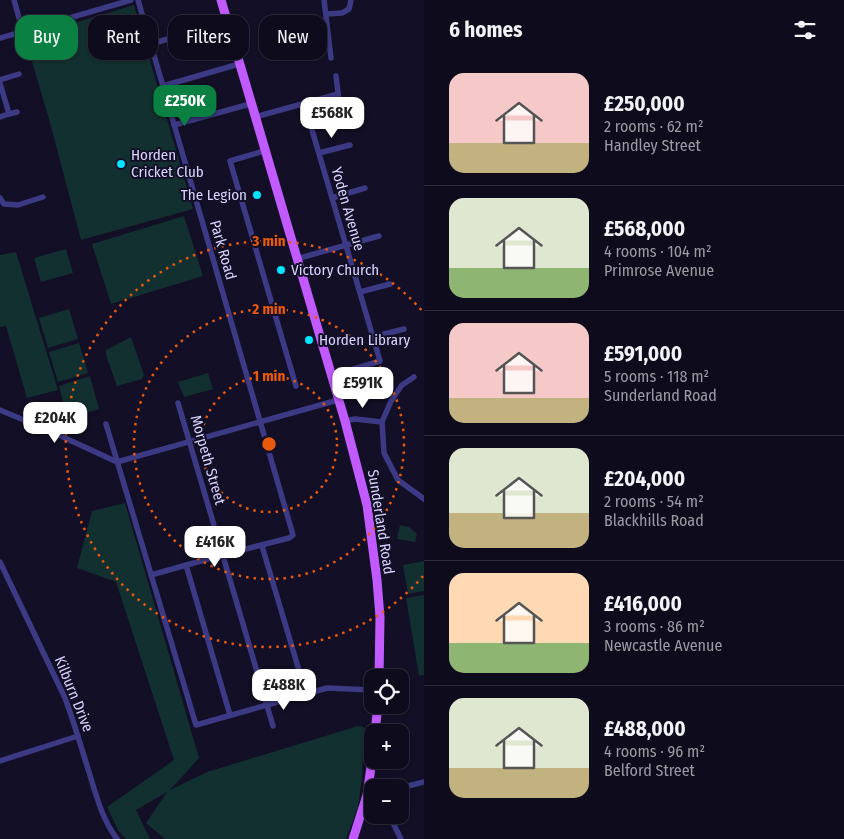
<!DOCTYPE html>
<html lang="en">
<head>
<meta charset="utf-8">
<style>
	:root { --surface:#0e0b1c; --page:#171425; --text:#f1f3f6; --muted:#9b9ba3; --line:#2e2b3b; --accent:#0b8043 }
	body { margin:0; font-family:"Fira Sans Condensed",sans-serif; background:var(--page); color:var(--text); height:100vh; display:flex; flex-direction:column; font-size:19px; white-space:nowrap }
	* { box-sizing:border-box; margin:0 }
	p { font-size:16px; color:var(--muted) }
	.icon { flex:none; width:28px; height:28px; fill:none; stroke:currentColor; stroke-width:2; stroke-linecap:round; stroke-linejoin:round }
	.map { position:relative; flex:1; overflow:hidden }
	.drawer { display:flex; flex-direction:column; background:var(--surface); width:420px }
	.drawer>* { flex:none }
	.guide { position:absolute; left:15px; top:15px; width:334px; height:45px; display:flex; gap:10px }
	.buttons { position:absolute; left:364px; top:669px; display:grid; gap:10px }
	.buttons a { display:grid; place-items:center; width:45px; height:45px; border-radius:10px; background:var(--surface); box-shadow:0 1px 4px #0004,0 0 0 1px var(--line); font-size:25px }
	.price { position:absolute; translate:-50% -42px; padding:0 11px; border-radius:10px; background:#fff; color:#222; font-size:16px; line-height:32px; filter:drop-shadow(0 1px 2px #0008) }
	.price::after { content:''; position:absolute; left:50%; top:30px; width:15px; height:11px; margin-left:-8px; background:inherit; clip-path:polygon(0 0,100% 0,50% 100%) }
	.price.selected { background:var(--accent); color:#fff }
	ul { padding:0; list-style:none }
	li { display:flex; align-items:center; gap:15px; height:125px; padding:0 25px }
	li+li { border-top:1px solid var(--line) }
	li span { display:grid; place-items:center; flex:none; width:140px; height:100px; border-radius:15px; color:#555 }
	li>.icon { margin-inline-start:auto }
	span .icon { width:60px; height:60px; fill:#fffc; stroke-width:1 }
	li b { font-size:21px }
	h2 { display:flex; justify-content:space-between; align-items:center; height:60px; padding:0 25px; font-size:21px }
	.tag { padding:0 18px; border-radius:15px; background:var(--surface); box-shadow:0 1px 4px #0004,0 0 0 1px var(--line); font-size:18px; line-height:45px }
	.tag.selected { background:var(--accent); color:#fff }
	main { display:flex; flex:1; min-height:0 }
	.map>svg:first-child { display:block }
	.green { fill:#12302f }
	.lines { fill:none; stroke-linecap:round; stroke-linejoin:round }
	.minor { stroke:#3d3a85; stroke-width:5.5 }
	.primary { stroke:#c25bff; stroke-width:9 }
	.ring { fill:none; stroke:#e8590c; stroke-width:2.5; stroke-dasharray:2.5 5 }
	.poi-dot { fill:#00e5ff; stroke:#130f26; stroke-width:2 }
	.labels { text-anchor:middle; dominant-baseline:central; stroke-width:4; stroke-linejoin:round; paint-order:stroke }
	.poi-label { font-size:15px; fill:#d9d4ff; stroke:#130f26; text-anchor:start }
	.street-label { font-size:15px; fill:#d9d4ff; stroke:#130f26 }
	.centre { fill:#e8590c; stroke:#130f26; stroke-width:2.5 }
	.ring-label { font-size:15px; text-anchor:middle; font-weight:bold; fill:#e8590c; stroke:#130f26; stroke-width:4; stroke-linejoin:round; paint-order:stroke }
</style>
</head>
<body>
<main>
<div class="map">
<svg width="424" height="839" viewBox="0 0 424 839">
	<rect width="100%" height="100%" fill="#130f26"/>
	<!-- green -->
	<g class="green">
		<path d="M134,5L193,209L81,240L49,119L25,38Z"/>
		<path d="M184,216L203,276L111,304L92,244Z"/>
		<path d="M66,249L73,273L41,282L34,258Z"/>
		<path d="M16,252L58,390L27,398L6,326L0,327V255Z"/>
		<path d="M69,309L78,339L48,348L39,318Z"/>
		<path d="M131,337L144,375L142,379L117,386L106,355V350Z"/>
		<path d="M79,343L88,373L58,382L49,352Z"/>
		<path d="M208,373L213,389L184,397L178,382Z"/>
		<path d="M90,376L99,409L67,418L59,386Z"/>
		<path d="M125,503L199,758L170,790L207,772L358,726L364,727L362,778L358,807L346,839H165L146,823L167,792L136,810L150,839H126L118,830L107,807L174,760L116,582L77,568L92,511Z"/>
		<path d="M400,525L409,527L417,534L415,542L397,539Z"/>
		<path d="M424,561V591L408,594L403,565Z"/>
		<path d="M424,595V675L419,676L406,598Z"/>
	</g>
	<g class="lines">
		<!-- minor -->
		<g class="minor">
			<path d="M14,0L23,32"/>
			<path d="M138,0L293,535L289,538L222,555L151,575"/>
			<path d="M324,0L331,58"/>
			<path d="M326,14L342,13L349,9L351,0"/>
			<path d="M0,38L131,0"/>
			<path d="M151,44L226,22"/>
			<path d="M336,76L340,108"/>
			<path d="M0,80L19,74"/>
			<path d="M0,83L9,114L17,112"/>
			<path d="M163,86L239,64"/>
			<path d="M0,117L9,114"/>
			<path d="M255,117L338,94"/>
			<path d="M174,125L250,104"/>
			<path d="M312,130L380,361L331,376"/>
			<path d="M264,151L230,161L296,386"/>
			<path d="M319,153L350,145"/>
			<path d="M0,198L4,204L18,205L43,197"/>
			<path d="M332,198L365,188"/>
			<path d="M296,259L379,236"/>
			<path d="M360,292L390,284"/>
			<path d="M373,337L404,329"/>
			<path d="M414,377L402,385L391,401L382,422L384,453L398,480L424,499"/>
			<path d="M178,403L273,726"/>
			<path d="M0,410L50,431L117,462L338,400"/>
			<path d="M345,421L355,419L382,422"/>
			<path d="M106,424L196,725L327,688L372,690"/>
			<path d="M262,546L306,694"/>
			<path d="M0,562L65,698C74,722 81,747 89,772C96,795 102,819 117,839"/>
			<path d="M186,565L230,715"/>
			<path d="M0,761L78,736"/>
			<path d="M370,777L378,788"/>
			<path d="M400,788L424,782"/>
			<path d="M389,815L401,839"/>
		</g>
		<!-- primary -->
		<g class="primary">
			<path d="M221,0L345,421L367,505L377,580L380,617L379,678"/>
			<path d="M375,732L378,705"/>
			<path d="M353,839L367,795L372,760"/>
		</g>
	</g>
	<!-- distance rings -->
	<g class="ring">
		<circle cx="269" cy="444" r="68"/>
		<circle cx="269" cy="444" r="135"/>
		<path d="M423 576A203 203 0 1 1 423 312"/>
	</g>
	<!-- markers -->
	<g class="poi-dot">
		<circle cx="121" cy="164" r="5"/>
		<circle cx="257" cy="195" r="5"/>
		<circle cx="281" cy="270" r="5"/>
		<circle cx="309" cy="340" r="5"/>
	</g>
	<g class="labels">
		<!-- poi labels -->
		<g class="poi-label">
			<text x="131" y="155">Horden<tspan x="131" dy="17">Cricket Club</tspan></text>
			<text x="247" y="195" text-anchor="end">The Legion</text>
			<text x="291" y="270">Victory Church</text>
			<text x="319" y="340">Horden Library</text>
		</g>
		<!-- street labels -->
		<g class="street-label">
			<text transform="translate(348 209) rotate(74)">Yoden Avenue</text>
			<text transform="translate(223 250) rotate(74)">Park Road</text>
			<text transform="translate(208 460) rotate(74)">Morpeth Street</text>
			<text transform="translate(381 522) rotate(81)">Sunderland Road</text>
			<text transform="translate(74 694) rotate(68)">Kilburn Drive</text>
		</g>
	</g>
	<circle cx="269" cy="444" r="8" class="centre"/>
	<g class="ring-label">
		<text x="269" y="246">3 min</text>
		<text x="269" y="314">2 min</text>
		<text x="269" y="381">1 min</text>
	</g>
</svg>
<div class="buttons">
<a><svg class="icon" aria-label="locate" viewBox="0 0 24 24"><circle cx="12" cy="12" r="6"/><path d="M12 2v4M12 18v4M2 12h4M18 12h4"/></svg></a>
<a>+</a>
<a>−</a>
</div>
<b class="price selected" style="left:185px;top:127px">£250K</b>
<b class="price" style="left:332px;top:139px">£568K</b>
<b class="price" style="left:363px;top:409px">£591K</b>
<b class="price" style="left:55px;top:444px">£204K</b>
<b class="price" style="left:215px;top:568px">£416K</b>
<b class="price" style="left:284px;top:711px">£488K</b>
<div class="guide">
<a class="tag selected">Buy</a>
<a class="tag">Rent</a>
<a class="tag">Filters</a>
<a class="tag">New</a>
</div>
</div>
<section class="drawer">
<h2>6 homes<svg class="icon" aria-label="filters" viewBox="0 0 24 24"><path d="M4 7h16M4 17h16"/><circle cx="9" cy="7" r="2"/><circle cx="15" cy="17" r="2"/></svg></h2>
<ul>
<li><span style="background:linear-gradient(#f6c9c9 70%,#c2b280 0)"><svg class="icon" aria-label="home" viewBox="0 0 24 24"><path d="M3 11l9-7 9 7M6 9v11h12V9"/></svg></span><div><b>£250,000</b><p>2 rooms · 62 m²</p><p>Handley Street</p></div></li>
<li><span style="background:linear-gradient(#dfe7d0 70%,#8fb573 0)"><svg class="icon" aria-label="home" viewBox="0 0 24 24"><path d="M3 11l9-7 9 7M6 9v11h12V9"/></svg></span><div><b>£568,000</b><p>4 rooms · 104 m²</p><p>Primrose Avenue</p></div></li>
<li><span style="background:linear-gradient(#f6c9c9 75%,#c2b280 0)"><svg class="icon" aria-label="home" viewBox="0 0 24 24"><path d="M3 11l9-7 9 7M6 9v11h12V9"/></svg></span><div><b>£591,000</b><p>5 rooms · 118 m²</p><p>Sunderland Road</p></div></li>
<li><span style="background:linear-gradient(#dfe7d0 65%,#c2b280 0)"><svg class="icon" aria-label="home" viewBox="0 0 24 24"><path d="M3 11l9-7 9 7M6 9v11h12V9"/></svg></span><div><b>£204,000</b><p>2 rooms · 54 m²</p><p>Blackhills Road</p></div></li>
<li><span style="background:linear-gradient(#ffd9b3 70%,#8fb573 0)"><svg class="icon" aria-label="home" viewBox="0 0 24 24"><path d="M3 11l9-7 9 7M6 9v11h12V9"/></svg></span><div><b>£416,000</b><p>3 rooms · 86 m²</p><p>Newcastle Avenue</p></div></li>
<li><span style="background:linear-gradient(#dfe7d0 70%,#c2b280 0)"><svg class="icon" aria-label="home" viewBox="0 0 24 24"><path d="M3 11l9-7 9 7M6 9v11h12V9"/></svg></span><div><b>£488,000</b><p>4 rooms · 96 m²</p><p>Belford Street</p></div></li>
</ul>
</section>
</main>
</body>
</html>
